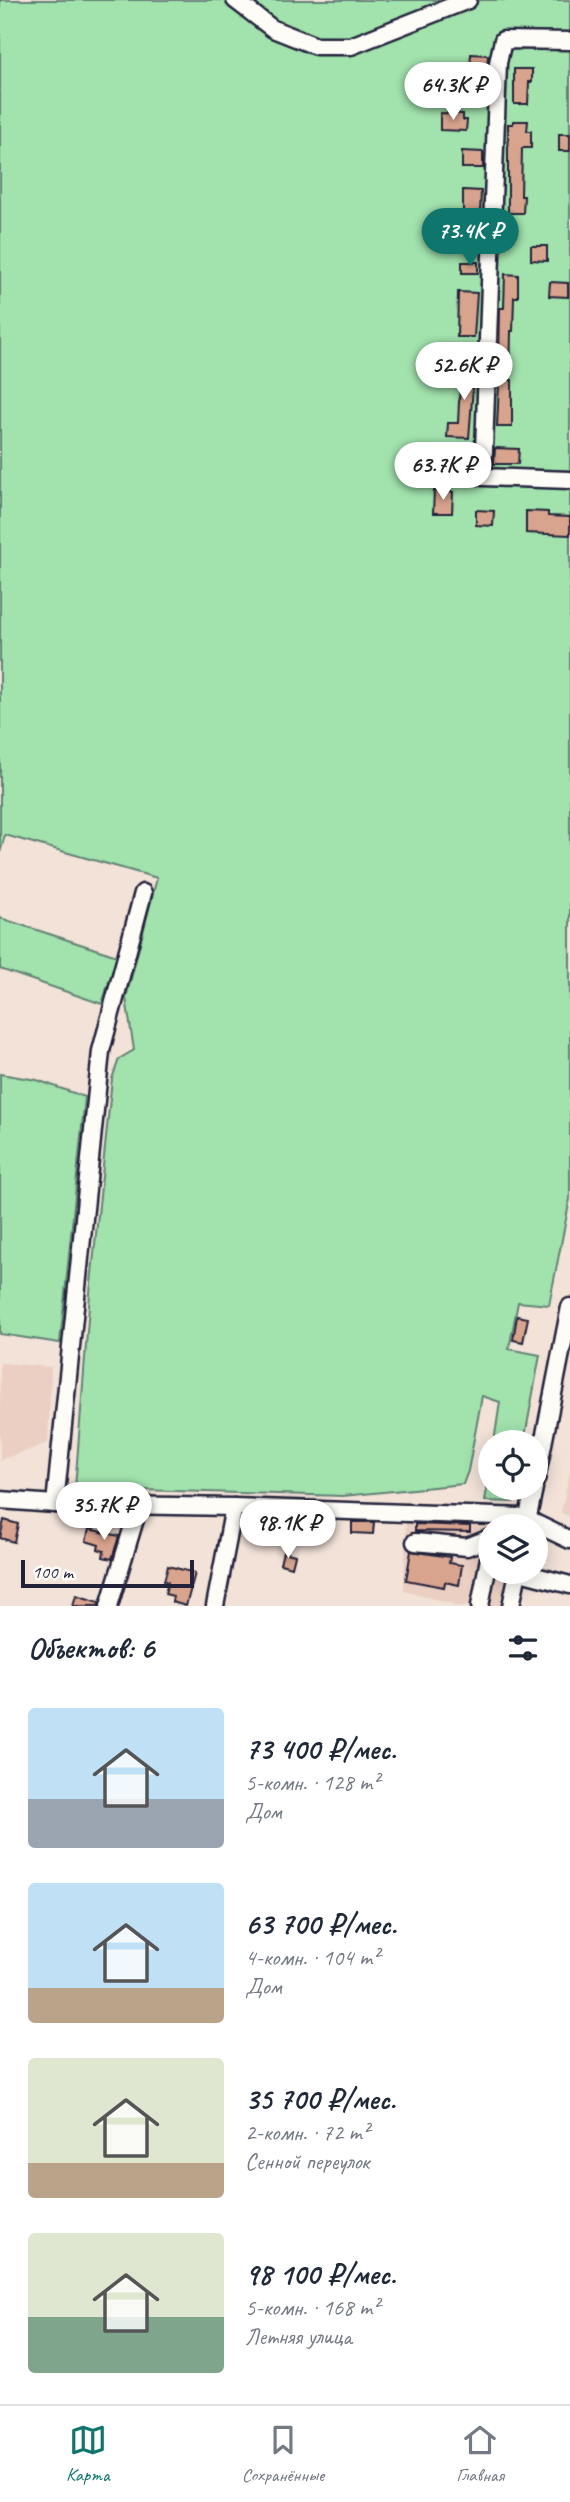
<!DOCTYPE html>
<html lang="ru">
<head>
<meta charset="utf-8">
<style>
	:root { --surface:#fff; --page:#f2f2f3; --text:#1f2937; --muted:#747a83; --line:#e0e1e3; --accent:#0f766e }
	body { margin:0; font-family:Caveat,sans-serif; background:var(--page); color:var(--text); height:100vh; display:flex; flex-direction:column; font-size:26px; white-space:nowrap }
	* { box-sizing:border-box; margin:0 }
	p { font-size:23px; color:var(--muted) }
	.icon { flex:none; width:38px; height:38px; fill:none; stroke:currentColor; stroke-width:2; stroke-linecap:round; stroke-linejoin:round }
	.map { position:relative; height:1606px; overflow:hidden }
	.drawer { display:flex; flex-direction:column; background:var(--surface); flex:1 }
	.drawer>* { flex:none }
	.fabs { position:absolute; left:478px; top:1430px; display:grid; gap:14px }
	.fabs a { display:grid; place-items:center; width:70px; height:70px; border-radius:50%; background:var(--surface); box-shadow:0 4px 18px #0003; font-size:35px }
	.scale { position:absolute; left:21px; bottom:18px; width:173px; box-sizing:border-box; padding-left:7px; border:4px solid #22223b; border-top:0; font-size:19px; line-height:24px; white-space:nowrap; color:#22223b; -webkit-text-stroke:5px #fdfcf7; paint-order:stroke }
	.price { position:absolute; translate:-50% -60px; padding:0 16px; border-radius:24px; background:#fff; color:#222; font-size:23px; line-height:46px; filter:drop-shadow(0 2px 4px #0008) }
	.price::after { content:''; position:absolute; left:50%; top:42px; width:21px; height:16px; margin-left:-10px; background:inherit; clip-path:polygon(0 0,100% 0,50% 100%) }
	.price.on { background:var(--accent); color:#fff }
	ul { padding:0; list-style:none }
	li { display:flex; align-items:center; gap:21px; height:175px; padding:0 28px }
	li span { display:grid; place-items:center; flex:none; width:196px; height:140px; border-radius:7px; color:#555 }
	li>.icon { margin-inline-start:auto }
	span .icon { width:84px; height:84px; fill:#fffc; stroke-width:1 }
	li b { font-size:30px }
	h2 { display:flex; justify-content:space-between; align-items:center; height:84px; padding:0 28px; font-size:30px }
	.menu { display:flex; justify-content:space-around; align-items:center; height:98px; border-top:2px solid var(--line); background:var(--surface); font-size:19px; color:var(--muted) }
	.menu a { display:grid; justify-items:center; gap:4px }
	.menu .on { color:var(--accent) }
	.map>svg:first-child { display:block }
	.built { fill:#eacfc2 }
	.green { fill:#a1e2ad; stroke:#628274; stroke-width:2 }
	.building { fill:#d9a48e; stroke:#22223b; stroke-width:2 }
	.lines { fill:none; stroke-linecap:round; stroke-linejoin:round }
	.minor-casing { stroke:#22223b; stroke-width:21 }
	.minor { stroke:#fdfcf7; stroke-width:16 }
</style>
</head>
<body>
<div class="map">
<svg width="570" height="1606" viewBox="0 0 570 1606">
	<rect width="100%" height="100%" fill="#f2e2d8"/>
	<filter id="ink" filterUnits="userSpaceOnUse"><feTurbulence type="fractalNoise" baseFrequency=".0143" numOctaves="2"/><feDisplacementMap in="SourceGraphic" scale="14" xChannelSelector="R" yChannelSelector="G"/><feConvolveMatrix kernelMatrix="1 2 1 2 8 2 1 2 1" color-interpolation-filters="sRGB"/></filter>
	<g filter="url(#ink)">
		<!-- built -->
		<g class="built">
			<path d="M0,1363L51,1367L48,1443L0,1460Z"/>
			<path d="M570,1471V1516L561,1513Z"/>
			<path d="M406,1516L497,1519L499,1526H490V1572H507L501,1606H453V1604L404,1590Z"/>
		</g>
		<!-- green -->
		<g class="green">
			<path d="M0,0H570V1199L549,1305L518,1302L509,1349L540,1355L524,1442H494L500,1402L482,1396L468,1471L463,1484L343,1496L75,1488L90,1293L112,1079L119,1059L134,1050L126,998L157,878L5,835L0,853Z"/>
			<path d="M0,918L117,956L102,1004L0,969Z"/>
			<path d="M0,1074L37,1080L85,1097L60,1343L0,1334Z"/>
			<path d="M490,1470V1488H515L513,1502L485,1501Z"/>
		</g>
		<!-- building -->
		<g class="building">
			<path d="M471,54L488,55L487,69L470,68Z"/>
			<path d="M514,69H532V82H529L528,104H514Z"/>
			<path d="M466,89L484,90V103H466Z"/>
			<path d="M440,113L463,114V120H467L466,131L440,130Z"/>
			<path d="M513,121H528L527,131H531V148H522L521,196H524L523,213H508V124H513Z"/>
			<rect x="559" y="134" width="11" height="17"/>
			<path d="M462,151L483,152V168H462Z"/>
			<path d="M463,190L481,191L479,235H463Z"/>
			<path d="M531,246H547V261L531,260Z"/>
			<rect x="462" y="262" width="16" height="11"/>
			<path d="M505,274L518,275V297H514L513,331H511L510,380H512V427H497L500,362H499L500,308H504Z"/>
			<path d="M550,282L568,283V297L549,296Z"/>
			<path d="M458,292L477,293L474,337H457Z"/>
			<path d="M461,361H475L469,438L447,437L448,423H458Z"/>
			<path d="M495,448L519,449L518,464H494Z"/>
			<path d="M454,457L470,458L469,472L454,471Z"/>
			<path d="M434,491L453,492L452,513H433Z"/>
			<path d="M476,510L494,511L493,526L476,525Z"/>
			<path d="M526,511L548,512V516L570,517V535L526,533Z"/>
			<path d="M517,1316L528,1318L523,1342L513,1340Z"/>
			<path d="M4,1520L18,1524L14,1542L0,1538Z"/>
			<path d="M352,1522H374L373,1534L352,1533Z"/>
			<path d="M415,1524L470,1526V1532L415,1531Z"/>
			<path d="M89,1529L119,1536L112,1559L103,1557L104,1551L98,1549L99,1545L86,1541Z"/>
			<path d="M411,1551L450,1557L449,1563L462,1565L459,1585L445,1582L444,1587L406,1580Z"/>
			<path d="M283,1552L295,1555L292,1567L280,1564Z"/>
			<path d="M168,1566L195,1573L186,1606L172,1602L173,1596L165,1594L168,1582L164,1581Z"/>
			<path d="M76,1595L99,1602V1606H73Z"/>
		</g>
		<g class="lines">
			<defs>
				<g id="minor">
					<path d="M235,0L273,29L316,46H351L468,0"/>
					<path d="M570,41L503,40L498,63L483,477L570,480"/>
					<path d="M536,1480L570,1307"/>
					<path d="M0,1500L55,1504L234,1507L522,1517L570,1540"/>
					<path d="M55,1504L101,1051L143,893"/>
					<path d="M526,1526L534,1488"/>
					<path d="M415,1542L467,1547L490,1538"/>
					<path d="M520,1572L570,1585"/>
					<path d="M109,1606L139,1506"/>
					<path d="M215,1606L234,1507"/>
					<path d="M480,1606L490,1553"/>
					<path d="M511,1606L518,1572"/>
				</g>
			</defs>
			<!-- minor casing -->
			<use href="#minor" class="minor-casing"/>
			<!-- minor -->
			<use href="#minor" class="minor"/>
		</g>
	</g>
</svg>
<div class="fabs">
<a><svg class="icon" aria-label="locate" viewBox="0 0 24 24"><circle cx="12" cy="12" r="6"/><path d="M12 2v4M12 18v4M2 12h4M18 12h4"/></svg></a>
<a><svg class="icon" aria-label="layers" viewBox="0 0 24 24"><path d="M12 4l9 5-9 5-9-5zM3 14l9 5 9-5"/></svg></a>
</div>
<div class="scale">100 m</div>
<b class="price" style="left:453px;top:122px">64.3K ₽</b>
<b class="price on" style="left:470px;top:268px">73.4K ₽</b>
<b class="price" style="left:464px;top:402px">52.6K ₽</b>
<b class="price" style="left:443px;top:502px">63.7K ₽</b>
<b class="price" style="left:104px;top:1542px">35.7K ₽</b>
<b class="price" style="left:288px;top:1560px">98.1K ₽</b>
</div>
<section class="drawer">
<h2>Объектов: 6<svg class="icon" aria-label="filters" viewBox="0 0 24 24"><path d="M4 7h16M4 17h16"/><circle cx="9" cy="7" r="2"/><circle cx="15" cy="17" r="2"/></svg></h2>
<ul>
<li><span style="background:linear-gradient(#bfe0f5 65%,#9aa5b1 0)"><svg class="icon" aria-label="home" viewBox="0 0 24 24"><path d="M3 11l9-7 9 7M6 9v11h12V9"/></svg></span><div><b>73 400 ₽/мес.</b><p>5-комн. · 128 m²</p><p>Дом</p></div></li>
<li><span style="background:linear-gradient(#bfe0f5 75%,#b9a48a 0)"><svg class="icon" aria-label="home" viewBox="0 0 24 24"><path d="M3 11l9-7 9 7M6 9v11h12V9"/></svg></span><div><b>63 700 ₽/мес.</b><p>4-комн. · 104 m²</p><p>Дом</p></div></li>
<li><span style="background:linear-gradient(#dfe7d0 75%,#b9a48a 0)"><svg class="icon" aria-label="home" viewBox="0 0 24 24"><path d="M3 11l9-7 9 7M6 9v11h12V9"/></svg></span><div><b>35 700 ₽/мес.</b><p>2-комн. · 72 m²</p><p>Сенной переулок</p></div></li>
<li><span style="background:linear-gradient(#dfe7d0 60%,#7fa58c 0)"><svg class="icon" aria-label="home" viewBox="0 0 24 24"><path d="M3 11l9-7 9 7M6 9v11h12V9"/></svg></span><div><b>98 100 ₽/мес.</b><p>5-комн. · 168 m²</p><p>Летняя улица</p></div></li>
</ul>
</section>
<nav class="menu">
<a class="on"><svg class="icon" aria-label="map" viewBox="0 0 24 24"><path d="M3 6l6-2 6 2 6-2v14l-6 2-6-2-6 2zM9 4v14M15 6v14"/></svg>Карта</a>
<a><svg class="icon" aria-label="saved" viewBox="0 0 24 24"><path d="M7 4h10v16l-5-4-5 4z"/></svg>Сохранённые</a>
<a><svg class="icon" aria-label="home" viewBox="0 0 24 24"><path d="M3 11l9-7 9 7M6 9v11h12V9"/></svg>Главная</a>
</nav>
</body>
</html>
